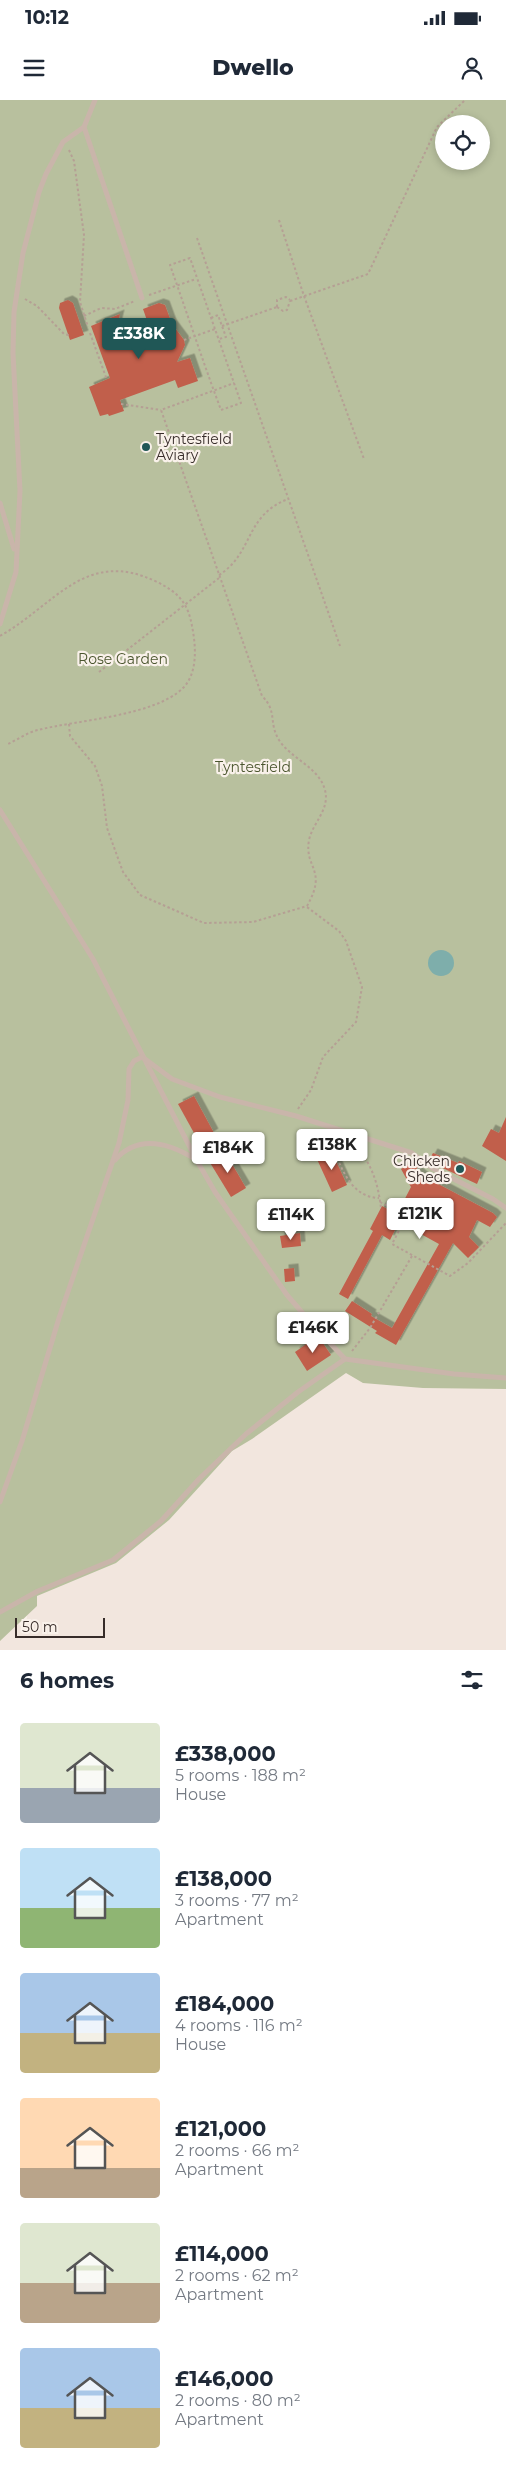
<!DOCTYPE html>
<html lang="en">
<head>
<meta charset="utf-8">
<style>
	:root { --surface:#fff; --page:#f6f6f7; --text:#1f2937; --muted:#747a83; --accent:#205756 }
	body { margin:0; font-family:Montserrat,sans-serif; background:var(--page); color:var(--text); height:100vh; display:flex; flex-direction:column; font-size:19px; white-space:nowrap }
	* { box-sizing:border-box; margin:0 }
	p { font-size:16px; color:var(--muted) }
	.icon { flex:none; width:28px; height:28px; fill:none; stroke:currentColor; stroke-width:2; stroke-linecap:round; stroke-linejoin:round }
	.map { position:relative; height:1550px; overflow:hidden }
	.drawer { display:flex; flex-direction:column; background:var(--surface); flex:1 }
	.drawer>* { flex:none }
	.fabs { position:absolute; left:435px; top:15px; display:grid; gap:10px }
	.fabs a { display:grid; place-items:center; width:55px; height:55px; border-radius:50%; background:var(--surface); box-shadow:0 2px 8px #0003; font-size:25px }
	.scale { position:absolute; left:15px; bottom:12px; width:90px; box-sizing:border-box; padding-left:5px; border:2px solid #372c29; border-top:0; font-size:14px; line-height:18px; white-space:nowrap; color:#372c29; -webkit-text-stroke:4px #f9f1ea; paint-order:stroke }
	.price { position:absolute; translate:-50% -42px; padding:0 11px; border-radius:5px; background:#fff; color:#222; font-size:16px; line-height:32px; filter:drop-shadow(0 1px 2px #0008) }
	.price::after { content:''; position:absolute; left:50%; top:30px; width:15px; height:11px; margin-left:-8px; background:inherit; clip-path:polygon(0 0,100% 0,50% 100%) }
	.price.active { background:var(--accent); color:#fff }
	ul { padding:0; list-style:none }
	li { display:flex; align-items:center; gap:15px; height:125px; padding:0 20px }
	li span { display:grid; place-items:center; flex:none; width:140px; height:100px; border-radius:5px; color:#555 }
	li>.icon { margin-inline-start:auto }
	span .icon { width:60px; height:60px; fill:#fffc; stroke-width:1 }
	li b { font-size:21px }
	h2 { display:flex; justify-content:space-between; align-items:center; height:60px; padding:0 20px; font-size:21px }
	.status { display:flex; justify-content:space-between; align-items:center; height:35px; padding:0 25px; background:var(--surface); direction:ltr }
	.status svg { height:14px; fill:currentColor }
	header { display:flex; justify-content:space-between; align-items:center; height:65px; padding:0 20px; background:var(--surface); font-size:22px; font-weight:800 }
	.map>svg:first-child { display:block }
	.green { fill:#b8c09e; fill-rule:evenodd }
	.water { fill:#7eaeab }
	.building { fill:#c15e4c; filter:url(#shadow) }
	.lines { fill:none; stroke-linecap:round; stroke-linejoin:round }
	.path { stroke:#b59f94; stroke-width:2; stroke-dasharray:2.5 2.5; stroke-linecap:butt }
	.service { stroke:#c9b5aa; stroke-width:5 }
	.poi-dot { fill:#205756; stroke:#f9f1ea; stroke-width:2 }
	.labels { text-anchor:middle; dominant-baseline:central; stroke-width:4.5; stroke-linejoin:round; paint-order:stroke }
	.poi-label { font-size:14px; fill:#372c29; stroke:#f9f1ea; text-anchor:start }
	.park-label { font-size:14px; fill:#4a552e; stroke:#f9f1ea }
</style>
</head>
<body>
<div class="status"><b>10:12</b><svg viewBox="0 0 49 12"><path d="M0 12V9h3v3zM5 12V6h3v6zM10 12V3h3v9zM15 12V0h3v12zM26 1h20v11H26zM47 4h2v5h-2z"/></svg></div>
<header><svg class="icon" aria-label="menu" viewBox="0 0 24 24"><path d="M4 6h16M4 12h16M4 18h16"/></svg>Dwello<svg class="icon" aria-label="person" viewBox="0 0 24 24"><circle cx="12" cy="8" r="4"/><path d="M4 21q1-7 8-7t8 7"/></svg></header>
<div class="map">
<svg width="506" height="1550" viewBox="0 0 506 1550">
	<defs>
		<filter id="shadow"><feDropShadow dx="4.5" dy="-4.5" stdDeviation="0" flood-color="#0004"/></filter>
	</defs>
	<rect width="100%" height="100%" fill="#f2e6de"/>
	<!-- green -->
	<path class="green" d="M0,0H506V1289L423,1288L363,1283L346,1273L252,1339L232,1351L169,1420L116,1463L37,1496V1506L0,1541ZM444,24H481V61H444Z"/>
	<!-- water -->
	<circle class="water" cx="441" cy="863" r="13"/>
	<!-- building -->
	<g class="building">
		<path d="M68,200L73,203L84,235L70,240L59,208L60,203Z"/>
		<path d="M159,203L165,205L172,224L184,240L185,245L177,262L190,258L198,281L178,288L175,280L120,300L124,311L109,316L108,314L100,316L89,287L110,278L91,226L120,214L118,222L124,239L150,229L143,209Z"/>
		<path d="M194,996L214,1033L199,1042L178,1004Z"/>
		<path d="M506,1017V1061L482,1046L491,1029L499,1033Z"/>
		<path d="M331,1050L347,1085L332,1092L316,1057Z"/>
		<path d="M225,1052L246,1088L231,1097L209,1061Z"/>
		<path d="M433,1053L458,1063L459,1061L482,1072L477,1084L434,1064L429,1060Z"/>
		<path d="M415,1061L419,1064L416,1070L423,1076L493,1113L497,1117L490,1127L477,1120L469,1137L479,1147L468,1158L453,1143L396,1245L375,1233L377,1231L345,1211L352,1201L372,1214L371,1216L392,1228L439,1144L399,1122L390,1140L382,1135L348,1199L339,1194L373,1131L370,1129L382,1106L397,1114L411,1087L401,1069Z"/>
		<path d="M300,1133L301,1146L282,1148L280,1136Z"/>
		<path d="M294,1168L295,1181L285,1182L284,1169Z"/>
		<path d="M318,1236L331,1255L307,1271L295,1252Z"/>
	</g>
	<g class="lines">
		<!-- path -->
		<g class="path">
			<path d="M69,50L74,61L84,135L80,202L88,227"/>
			<path d="M279,120L304,196L364,359"/>
			<path d="M197,138L340,546"/>
			<path d="M149,195L196,179"/>
			<path d="M25,199L37,206L64,234L69,235"/>
			<path d="M290,201L368,174L437,27L465,0"/>
			<path d="M277,207V200L286,197L290,200"/>
			<path d="M277,207L283,211L287,210L290,201"/>
			<path d="M84,216L101,208L115,209L135,201"/>
			<path d="M211,218L218,215L226,237L219,239"/>
			<path d="M222,226L277,207"/>
			<path d="M90,233L107,280"/>
			<path d="M184,240L215,229L241,303L221,310C203,262 187,213 170,165L190,158L215,229"/>
			<path d="M121,304L161,310"/>
			<path d="M219,475C254,453 244,416 288,399"/>
			<path d="M0,536C55,505 86,447 157,482C178,492 188,503 192,526C196,546 198,573 183,588C155,616 77,620 38,630C28,632 17,640 8,644"/>
			<path d="M99,572L219,478"/>
			<path d="M69,624L70,636L95,666L102,686L107,728L123,772L140,795L204,823L253,822L307,806C328,769 304,769 309,740C313,722 330,710 325,690C319,667 291,659 279,640C268,622 278,612 262,596L161,310L234,283"/>
			<path d="M298,1009L311,990L323,957L356,922L362,887L346,841L339,831L307,807"/>
			<path d="M328,1035C339,1060 347,1097 379,1098"/>
			<path d="M351,1043C371,1059 378,1083 381,1108"/>
			<path d="M380,1102L394,1110L402,1125L392,1144L450,1176L468,1163L506,1123"/>
			<path d="M352,1251L370,1228L412,1156"/>
		</g>
		<!-- service -->
		<g class="service">
			<path d="M84,27L142,198"/>
			<path d="M0,403L14,449"/>
			<path d="M0,524L16,472L20,391L13,253L14,212L23,153L39,92L46,74L63,42L84,27L95,0"/>
			<path d="M0,710L93,859L196,1059L215,1092L287,1195L313,1225L345,1259L454,1274L506,1278"/>
			<path d="M145,959L172,979L220,997L296,1016L412,1053L432,1068L493,1099L506,1108"/>
			<path d="M115,1060C138,1034 169,1043 195,1059"/>
			<path d="M0,1402L22,1341L59,1218L119,1043L128,1000L129,969L134,961L142,957"/>
			<path d="M0,1512L38,1491L113,1460L161,1421L199,1379L246,1334L298,1292L345,1259"/>
		</g>
	</g>
	<!-- markers -->
	<g class="poi-dot">
		<circle cx="146" cy="347" r="5"/>
		<circle cx="460" cy="1069" r="5"/>
	</g>
	<g class="labels">
		<!-- poi labels -->
		<g class="poi-label">
			<text x="156" y="339">Tyntesfield<tspan x="156" dy="16">Aviary</tspan></text>
			<text x="450" y="1061" text-anchor="end">Chicken<tspan x="450" dy="16">Sheds</tspan></text>
		</g>
		<!-- park labels -->
		<g class="park-label">
			<text x="123" y="559">Rose Garden</text>
			<text x="253" y="667">Tyntesfield</text>
		</g>
	</g>
</svg>
<div class="fabs">
<a><svg class="icon" aria-label="locate" viewBox="0 0 24 24"><circle cx="12" cy="12" r="6"/><path d="M12 2v4M12 18v4M2 12h4M18 12h4"/></svg></a>
</div>
<div class="scale">50 m</div>
<b class="price active" style="left:139px;top:260px">£338K</b>
<b class="price" style="left:332px;top:1071px">£138K</b>
<b class="price" style="left:228px;top:1074px">£184K</b>
<b class="price" style="left:420px;top:1140px">£121K</b>
<b class="price" style="left:291px;top:1141px">£114K</b>
<b class="price" style="left:313px;top:1254px">£146K</b>
</div>
<section class="drawer">
<h2>6 homes<svg class="icon" aria-label="filters" viewBox="0 0 24 24"><path d="M4 7h16M4 17h16"/><circle cx="9" cy="7" r="2"/><circle cx="15" cy="17" r="2"/></svg></h2>
<ul>
<li><span style="background:linear-gradient(#dfe7d0 65%,#9aa5b1 0)"><svg class="icon" aria-label="home" viewBox="0 0 24 24"><path d="M3 11l9-7 9 7M6 9v11h12V9"/></svg></span><div><b>£338,000</b><p>5 rooms · 188 m²</p><p>House</p></div></li>
<li><span style="background:linear-gradient(#bfe0f5 60%,#8fb573 0)"><svg class="icon" aria-label="home" viewBox="0 0 24 24"><path d="M3 11l9-7 9 7M6 9v11h12V9"/></svg></span><div><b>£138,000</b><p>3 rooms · 77 m²</p><p>Apartment</p></div></li>
<li><span style="background:linear-gradient(#a9c7e8 60%,#c2b280 0)"><svg class="icon" aria-label="home" viewBox="0 0 24 24"><path d="M3 11l9-7 9 7M6 9v11h12V9"/></svg></span><div><b>£184,000</b><p>4 rooms · 116 m²</p><p>House</p></div></li>
<li><span style="background:linear-gradient(#ffd9b3 70%,#b9a48a 0)"><svg class="icon" aria-label="home" viewBox="0 0 24 24"><path d="M3 11l9-7 9 7M6 9v11h12V9"/></svg></span><div><b>£121,000</b><p>2 rooms · 66 m²</p><p>Apartment</p></div></li>
<li><span style="background:linear-gradient(#dfe7d0 60%,#b9a48a 0)"><svg class="icon" aria-label="home" viewBox="0 0 24 24"><path d="M3 11l9-7 9 7M6 9v11h12V9"/></svg></span><div><b>£114,000</b><p>2 rooms · 62 m²</p><p>Apartment</p></div></li>
<li><span style="background:linear-gradient(#a9c7e8 60%,#c2b280 0)"><svg class="icon" aria-label="home" viewBox="0 0 24 24"><path d="M3 11l9-7 9 7M6 9v11h12V9"/></svg></span><div><b>£146,000</b><p>2 rooms · 80 m²</p><p>Apartment</p></div></li>
</ul>
</section>
</body>
</html>
